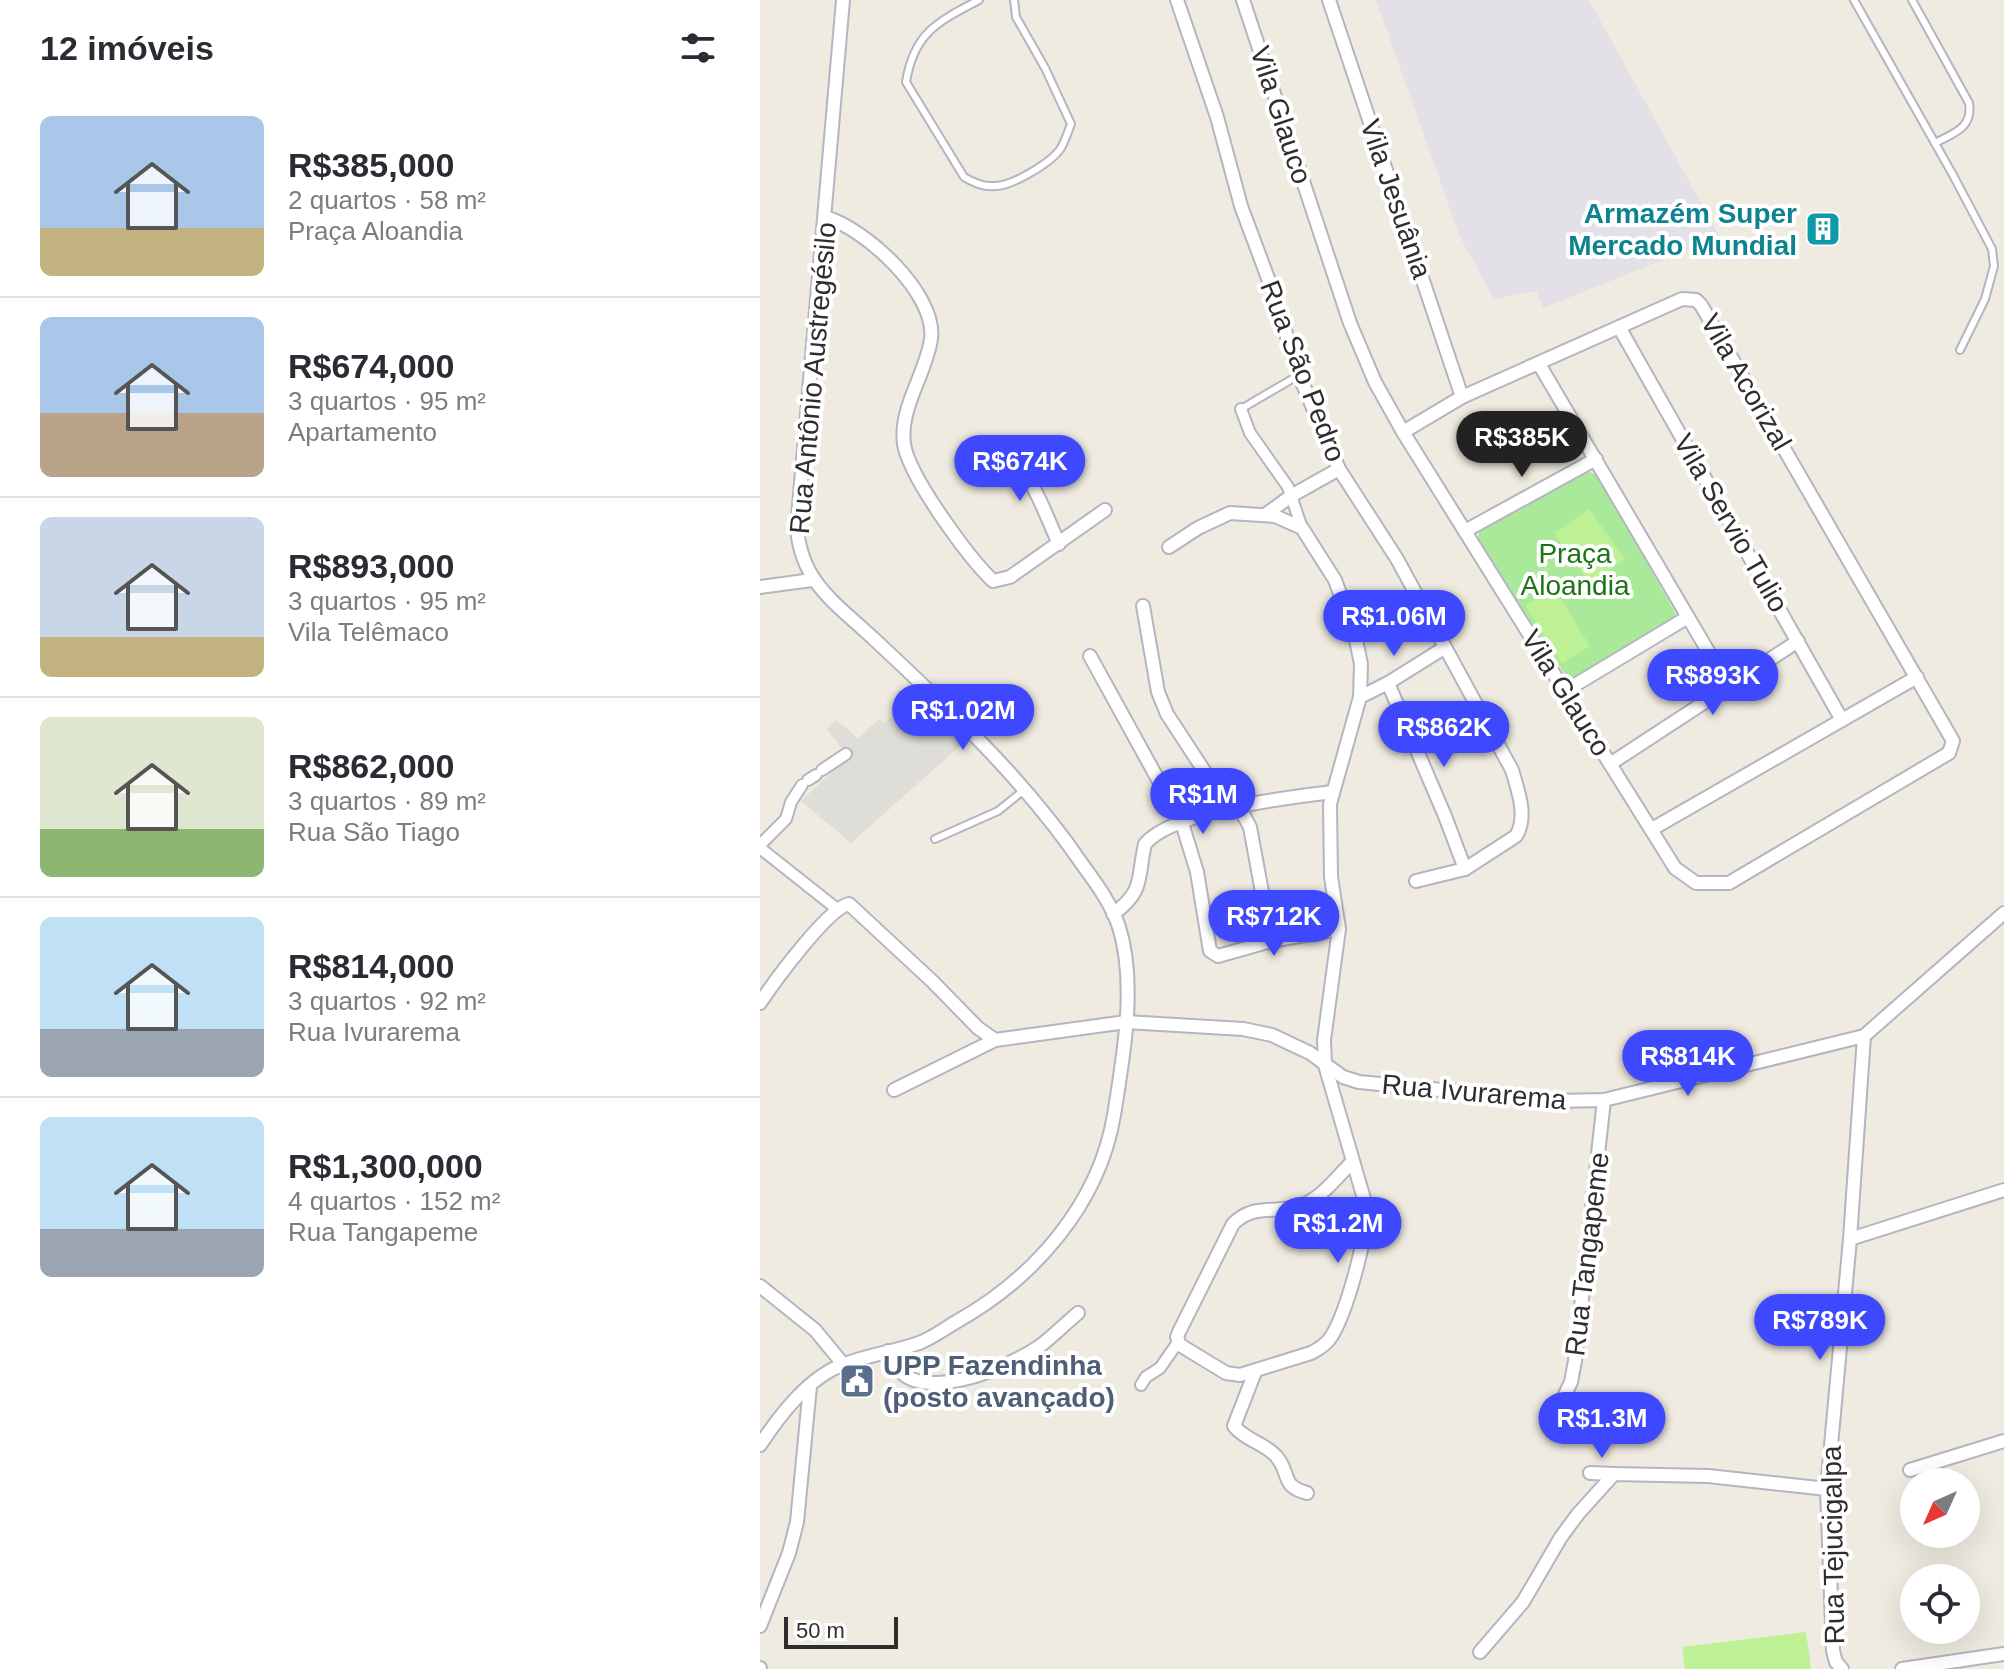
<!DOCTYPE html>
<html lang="pt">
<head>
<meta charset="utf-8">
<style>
	:root { --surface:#fff; --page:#f7f7f7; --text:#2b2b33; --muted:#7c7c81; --line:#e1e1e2; --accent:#3d48ff }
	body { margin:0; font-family:Arial,sans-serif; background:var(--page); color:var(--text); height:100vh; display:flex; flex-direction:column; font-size:30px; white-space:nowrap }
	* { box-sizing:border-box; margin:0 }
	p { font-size:26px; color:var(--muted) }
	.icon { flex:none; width:44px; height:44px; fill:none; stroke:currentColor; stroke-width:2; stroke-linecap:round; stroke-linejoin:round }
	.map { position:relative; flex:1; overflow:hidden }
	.sheet { display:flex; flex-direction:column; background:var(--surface); width:760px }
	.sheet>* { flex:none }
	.needle { width:52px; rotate:225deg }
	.buttons { position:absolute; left:1140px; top:1468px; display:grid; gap:16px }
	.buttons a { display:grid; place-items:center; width:80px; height:80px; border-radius:50%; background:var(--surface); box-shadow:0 8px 32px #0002; font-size:40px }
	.scale { position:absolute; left:24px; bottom:20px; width:114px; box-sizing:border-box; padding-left:8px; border:4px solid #2e2e2e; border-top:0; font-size:22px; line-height:28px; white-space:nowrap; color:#2e2e2e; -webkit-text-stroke:6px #fff; paint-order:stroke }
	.price { position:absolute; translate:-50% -68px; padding:0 18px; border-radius:28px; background:var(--accent); color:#fff; font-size:26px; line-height:52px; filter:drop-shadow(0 2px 4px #0008) }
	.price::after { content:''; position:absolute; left:50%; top:48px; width:24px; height:18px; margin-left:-12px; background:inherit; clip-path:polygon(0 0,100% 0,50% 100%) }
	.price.current { background:#222; color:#fff }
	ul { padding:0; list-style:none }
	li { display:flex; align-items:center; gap:24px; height:200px; padding:0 40px }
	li+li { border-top:2px solid var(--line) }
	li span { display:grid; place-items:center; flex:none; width:224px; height:160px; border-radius:12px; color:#555 }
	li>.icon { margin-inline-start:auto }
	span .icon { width:96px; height:96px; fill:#fffc; stroke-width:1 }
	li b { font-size:34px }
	h2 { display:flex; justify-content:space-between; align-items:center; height:96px; padding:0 40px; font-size:34px }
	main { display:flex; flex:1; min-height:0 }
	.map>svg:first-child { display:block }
	.industrial { fill:#e3e0e8 }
	.green { fill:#aae99a }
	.pitch { fill:#bef095 }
	.plaza { fill:#dfddd7 }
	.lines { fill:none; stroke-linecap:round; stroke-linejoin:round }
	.service-casing { stroke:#b4b4c2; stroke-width:10 }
	.pedestrian-casing { stroke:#b4b4c2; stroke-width:14 }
	.minor-casing { stroke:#b4b4c2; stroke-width:16 }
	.service { stroke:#fff; stroke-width:6 }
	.pedestrian { stroke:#fff; stroke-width:10 }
	.minor { stroke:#fff; stroke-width:12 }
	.labels { text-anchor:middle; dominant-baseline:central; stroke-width:8; stroke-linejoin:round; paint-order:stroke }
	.street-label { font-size:28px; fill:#2e2e2e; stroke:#fff }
	.culture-label { font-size:28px; font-weight:bold; fill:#0d838f; stroke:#fff; text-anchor:end }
	.park-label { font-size:28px; fill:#1e7217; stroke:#fff }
	.service-label { font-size:28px; font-weight:bold; fill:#4e5e75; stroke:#fff; text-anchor:start }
</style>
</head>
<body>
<main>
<section class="sheet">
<h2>12 imóveis<svg class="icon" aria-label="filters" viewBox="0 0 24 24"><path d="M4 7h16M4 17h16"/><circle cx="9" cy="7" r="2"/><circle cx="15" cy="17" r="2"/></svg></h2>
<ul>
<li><span style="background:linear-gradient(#a9c7e8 70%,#c2b280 0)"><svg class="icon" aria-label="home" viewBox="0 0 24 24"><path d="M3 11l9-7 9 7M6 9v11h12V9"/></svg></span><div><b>R$385,000</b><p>2 quartos · 58 m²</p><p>Praça Aloandia</p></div></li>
<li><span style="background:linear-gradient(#a9c7e8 60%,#b9a48a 0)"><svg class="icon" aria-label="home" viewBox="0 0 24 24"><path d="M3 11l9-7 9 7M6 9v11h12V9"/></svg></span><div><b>R$674,000</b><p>3 quartos · 95 m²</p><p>Apartamento</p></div></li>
<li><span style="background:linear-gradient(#c9d6e8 75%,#c2b280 0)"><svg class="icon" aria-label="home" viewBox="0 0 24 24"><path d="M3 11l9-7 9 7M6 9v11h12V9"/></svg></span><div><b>R$893,000</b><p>3 quartos · 95 m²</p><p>Vila Telêmaco</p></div></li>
<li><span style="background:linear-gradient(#dfe7d0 70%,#8fb573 0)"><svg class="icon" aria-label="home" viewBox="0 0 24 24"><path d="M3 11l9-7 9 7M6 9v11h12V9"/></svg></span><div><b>R$862,000</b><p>3 quartos · 89 m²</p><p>Rua São Tiago</p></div></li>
<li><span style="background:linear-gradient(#bfe0f5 70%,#9aa5b1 0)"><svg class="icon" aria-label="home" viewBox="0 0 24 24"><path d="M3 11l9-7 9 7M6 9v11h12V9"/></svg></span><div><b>R$814,000</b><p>3 quartos · 92 m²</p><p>Rua Ivurarema</p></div></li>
<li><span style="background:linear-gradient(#bfe0f5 70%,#9aa5b1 0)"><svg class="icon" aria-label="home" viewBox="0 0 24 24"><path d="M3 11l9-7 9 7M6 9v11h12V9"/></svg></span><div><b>R$1,300,000</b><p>4 quartos · 152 m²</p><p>Rua Tangapeme</p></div></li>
</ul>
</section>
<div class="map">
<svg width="1244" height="1669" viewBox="0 0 1244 1669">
	<rect width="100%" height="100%" fill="#efebe0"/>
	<!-- industrial -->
	<path class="industrial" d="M616,0H829L960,237L783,308L776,291L734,299L700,237Z"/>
	<!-- green -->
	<path class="green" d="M827,471L837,475L916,614L911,622L817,676L807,678L717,538L720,531Z"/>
	<!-- pitch -->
	<g class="pitch">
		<path d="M829,509L865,559L830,584L794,533Z"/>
		<path d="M794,588L830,646L802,664L765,605Z"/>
		<path d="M1046,1632L1051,1669H925L922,1647Z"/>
	</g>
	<!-- plaza -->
	<path class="plaza" d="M161,688L209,738L91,843L41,801L88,757L67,729L76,720L98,738L119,719L125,723Z"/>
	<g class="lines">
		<defs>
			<g id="service">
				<path d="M219,0C177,22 154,33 146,82L204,177C214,183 223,187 235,186C252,186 291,163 301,148C305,141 308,132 311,124L285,68L256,17L254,0"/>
				<path d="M1094,0L1193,175L1232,249L1234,266L1225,299L1200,350"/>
				<path d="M1152,0L1209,103C1213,128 1194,133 1175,143"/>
				<path d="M481,409L539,375"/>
				<path d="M175,839L238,811L264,790"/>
			</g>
			<g id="pedestrian">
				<path d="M481,409L490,433L528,487L542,528"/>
				<path d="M62,770L86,754"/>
				<path d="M48,780L56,775"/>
				<path d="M0,845L26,819L31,802L42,785"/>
				<path d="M0,848L77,909"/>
				<path d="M381,1385L386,1377L400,1368L418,1342"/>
			</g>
			<g id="minor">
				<path d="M417,0L457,117L481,206L512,289L539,375L579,469L637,559L752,770C758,791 768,816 756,836L705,869L656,881"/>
				<path d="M483,0L590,323L615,382L643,432L915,868L936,883H969L1189,753L1193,741L1189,734L941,305L936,300L922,299L702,397L643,432"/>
				<path d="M569,0L702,397"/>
				<path d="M65,217C105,228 177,294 171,339C166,374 139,408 144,444C149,477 209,558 233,581L250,577L345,510"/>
				<path d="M859,327L1082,720"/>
				<path d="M779,364L968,685"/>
				<path d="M239,446C271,469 283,509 299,544"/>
				<path d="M505,515L531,496L579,469"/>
				<path d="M705,531L836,459"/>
				<path d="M409,547L438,528L470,513L515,516L542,528L575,580L595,635L601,664L600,697L570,804L571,877L579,929L564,1040L565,1065L607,1209C606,1240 587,1312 571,1337C566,1345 559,1349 551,1353L480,1375L466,1373L420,1345L417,1337L419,1332L473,1224C495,1201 519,1216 545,1204C564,1195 578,1176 593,1161"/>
				<path d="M0,587L52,580"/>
				<path d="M383,606L398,692L407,714L454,786L479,807L490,827L511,941"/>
				<path d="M330,656L422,823L437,872L450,951L458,956L511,941L579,929"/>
				<path d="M628,683L685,816L705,869"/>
				<path d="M805,691L928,617"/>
				<path d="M600,697L628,683L684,648"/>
				<path d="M850,764L1038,641"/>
				<path d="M892,829L1157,677"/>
				<path d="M353,914C385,891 377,878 385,844C412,811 530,797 573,792"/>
				<path d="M0,1003C14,982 68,908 89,904L172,981L218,1028L235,1040"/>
				<path d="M134,1090L235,1040L366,1022L483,1029L512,1035L550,1053L583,1077L599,1082L796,1101L844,1100L1104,1036L1244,913"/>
				<path d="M1090,1239L1244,1190"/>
				<path d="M0,1286L55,1330L83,1364"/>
				<path d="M128,1351C131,1356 133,1363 137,1368C165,1404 251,1366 280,1346C293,1336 305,1324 318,1313"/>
				<path d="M495,1372L474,1426C485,1440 504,1443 516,1456C531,1473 520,1486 547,1493"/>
				<path d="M800,1405L811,1382L815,1361L844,1100"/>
				<path d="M0,1445C20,1415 48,1378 82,1365C107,1355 134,1352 159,1343C172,1338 184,1329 196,1322C273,1279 339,1205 354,1115C363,1058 377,984 359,927C352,905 336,883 322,864C265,780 189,709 115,640C77,604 42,584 37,529L83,0"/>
				<path d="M1150,1470L1244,1441"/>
				<path d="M830,1473L854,1474"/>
				<path d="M0,1626L29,1553L37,1522L50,1386"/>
				<path d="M720,1652L763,1602L801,1537L818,1514L854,1474L948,1476L1067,1489"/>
				<path d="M0,1668V1669"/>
				<path d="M1082,1669L1076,1662L1073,1651L1067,1489L1090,1239L1104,1036"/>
				<path d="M1142,1669L1244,1654"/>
			</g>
		</defs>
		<!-- service casing -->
		<use href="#service" class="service-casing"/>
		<!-- pedestrian casing -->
		<use href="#pedestrian" class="pedestrian-casing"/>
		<!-- minor casing -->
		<use href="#minor" class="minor-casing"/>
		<!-- service -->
		<use href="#service" class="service"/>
		<!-- pedestrian -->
		<use href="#pedestrian" class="pedestrian"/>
		<!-- minor -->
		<use href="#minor" class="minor"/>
	</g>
	<!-- icons -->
	<defs>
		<symbol id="building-square" viewBox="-11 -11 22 22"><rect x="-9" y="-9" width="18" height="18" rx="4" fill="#0f9aa8" stroke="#fff"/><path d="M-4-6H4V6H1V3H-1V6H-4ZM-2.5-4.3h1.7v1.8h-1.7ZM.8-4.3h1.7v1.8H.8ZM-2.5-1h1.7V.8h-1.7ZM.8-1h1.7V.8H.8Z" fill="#fff"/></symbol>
		<symbol id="civic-square" viewBox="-11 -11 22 22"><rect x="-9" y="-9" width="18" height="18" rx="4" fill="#5c6f8a" stroke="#fff"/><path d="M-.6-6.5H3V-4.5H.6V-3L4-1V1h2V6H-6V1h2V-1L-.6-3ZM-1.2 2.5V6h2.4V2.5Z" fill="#fff"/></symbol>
	</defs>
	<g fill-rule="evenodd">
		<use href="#building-square" x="1043" y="209" width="40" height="40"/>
		<use href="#civic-square" x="77" y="1361" width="40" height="40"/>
	</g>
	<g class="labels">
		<!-- street labels -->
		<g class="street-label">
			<text transform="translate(521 115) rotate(72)">Vila Glauco</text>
			<text transform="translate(636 199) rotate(71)">Vila Jesuânia</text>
			<text transform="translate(543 371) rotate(69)">Rua São Pedro</text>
			<text transform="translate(53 378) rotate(-85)">Rua Antônio Austregésilo</text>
			<text transform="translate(986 382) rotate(60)">Vila Acorizal</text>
			<text transform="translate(971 523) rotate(60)">Vila Servio Tulio</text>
			<text transform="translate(806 693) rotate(58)">Vila Glauco</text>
			<text transform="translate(714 1092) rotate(5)">Rua Ivurarema</text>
			<text transform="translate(827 1254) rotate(-83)">Rua Tangapeme</text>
			<text transform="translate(1073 1545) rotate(-91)">Rua Tejucigalpa</text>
		</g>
		<!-- culture labels -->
		<g class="culture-label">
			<text x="1037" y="213">Armazém Super<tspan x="1037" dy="32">Mercado Mundial</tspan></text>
		</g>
		<!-- park labels -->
		<g class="park-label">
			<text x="815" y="553">Praça<tspan x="815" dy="32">Aloandia</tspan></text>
		</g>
		<!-- service labels -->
		<g class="service-label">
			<text x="123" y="1365">UPP Fazendinha<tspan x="123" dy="32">(posto avançado)</tspan></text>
		</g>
	</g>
</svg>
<div class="buttons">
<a><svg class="needle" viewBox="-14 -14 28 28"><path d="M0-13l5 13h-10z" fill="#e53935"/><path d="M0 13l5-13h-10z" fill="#7c7c81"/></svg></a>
<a><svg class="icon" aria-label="locate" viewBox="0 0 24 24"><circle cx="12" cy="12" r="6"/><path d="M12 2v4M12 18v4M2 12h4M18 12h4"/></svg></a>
</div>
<div class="scale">50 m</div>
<b class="price current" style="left:762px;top:479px">R$385K</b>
<b class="price" style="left:260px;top:503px">R$674K</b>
<b class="price" style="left:634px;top:658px">R$1.06M</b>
<b class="price" style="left:953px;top:717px">R$893K</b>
<b class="price" style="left:203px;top:752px">R$1.02M</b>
<b class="price" style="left:684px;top:769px">R$862K</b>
<b class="price" style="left:443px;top:836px">R$1M</b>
<b class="price" style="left:514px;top:958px">R$712K</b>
<b class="price" style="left:928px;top:1098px">R$814K</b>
<b class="price" style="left:578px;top:1265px">R$1.2M</b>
<b class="price" style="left:1060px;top:1362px">R$789K</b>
<b class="price" style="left:842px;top:1460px">R$1.3M</b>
</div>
</main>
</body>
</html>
